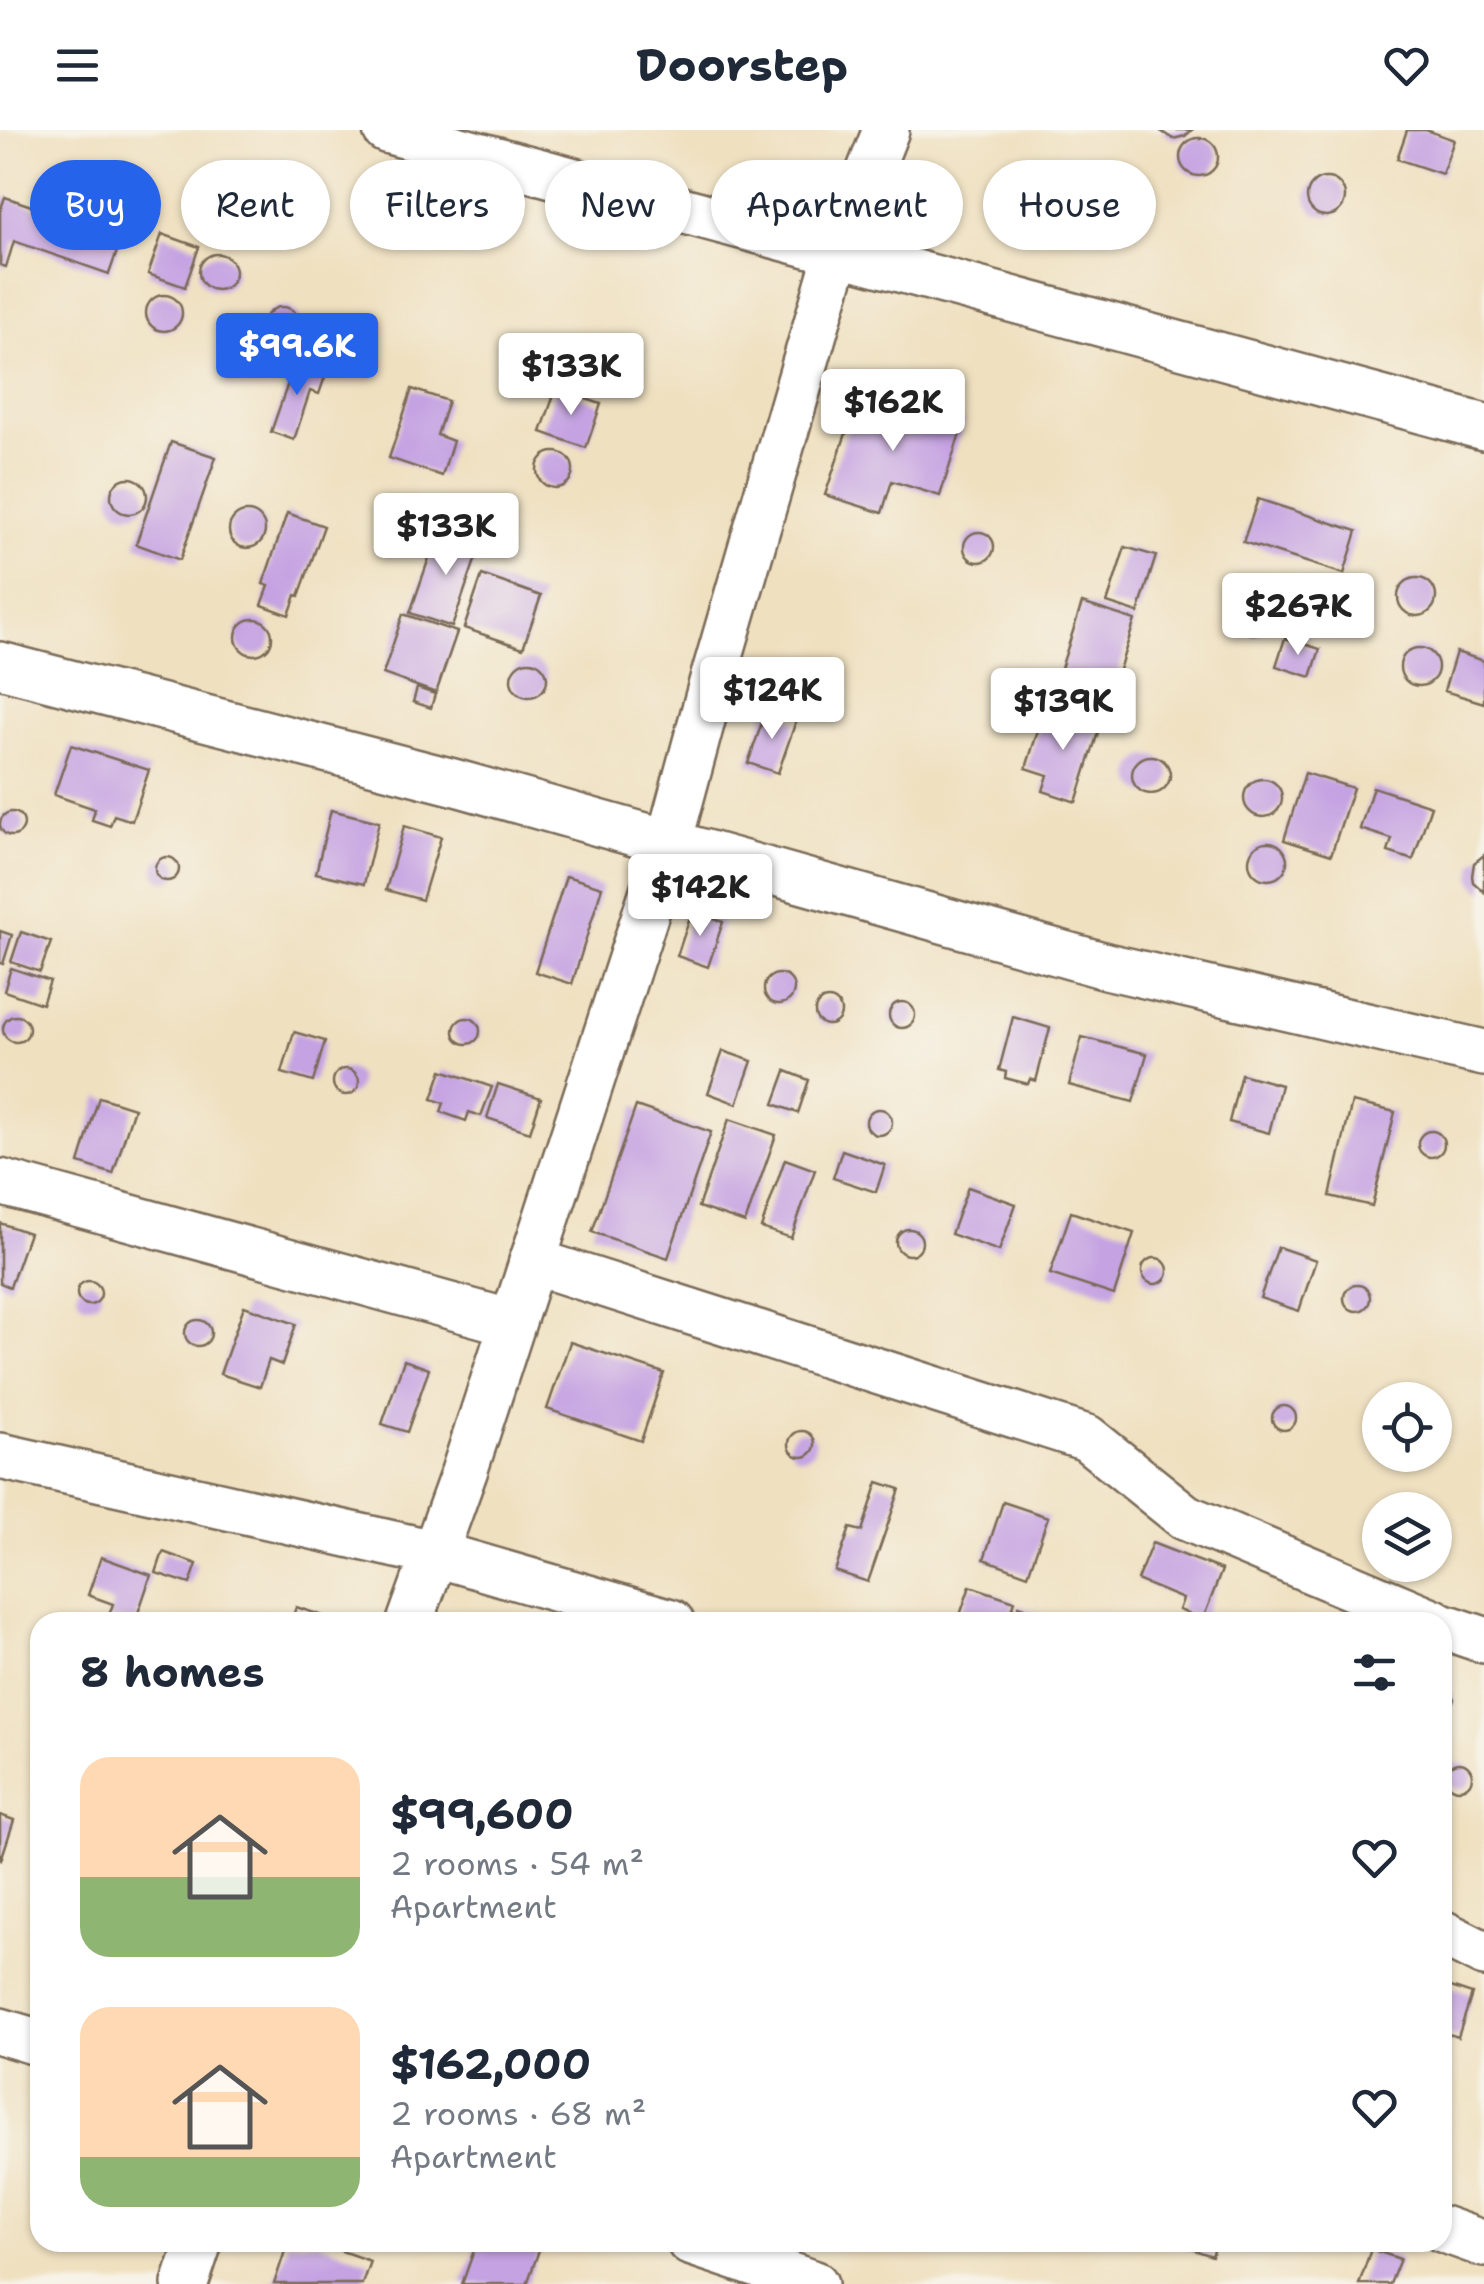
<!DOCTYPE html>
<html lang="en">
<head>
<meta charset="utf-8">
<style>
	:root { --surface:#fff; --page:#f6f6f7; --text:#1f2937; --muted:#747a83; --accent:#2563eb }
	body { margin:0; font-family:"Shantell Sans",sans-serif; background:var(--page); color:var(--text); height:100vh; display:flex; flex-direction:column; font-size:38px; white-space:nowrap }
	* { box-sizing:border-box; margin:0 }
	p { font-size:32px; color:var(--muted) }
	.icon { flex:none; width:55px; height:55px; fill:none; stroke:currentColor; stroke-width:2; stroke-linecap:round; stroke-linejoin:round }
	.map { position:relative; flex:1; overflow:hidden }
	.details { position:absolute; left:30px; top:1482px; width:1422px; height:640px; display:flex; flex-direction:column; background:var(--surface); border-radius:30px; box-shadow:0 2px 8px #0004 }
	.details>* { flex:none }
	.banner { position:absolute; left:30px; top:30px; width:1425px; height:90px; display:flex; gap:20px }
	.fabs { position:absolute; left:1362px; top:1252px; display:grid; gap:20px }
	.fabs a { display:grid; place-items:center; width:90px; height:90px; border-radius:50%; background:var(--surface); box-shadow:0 2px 8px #0004; font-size:50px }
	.price { position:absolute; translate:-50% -85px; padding:0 22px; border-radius:10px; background:#fff; color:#222; font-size:32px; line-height:65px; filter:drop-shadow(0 2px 5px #0008) }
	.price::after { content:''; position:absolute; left:50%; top:60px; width:30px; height:22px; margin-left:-15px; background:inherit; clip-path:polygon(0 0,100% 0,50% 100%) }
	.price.on { background:var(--accent); color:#fff }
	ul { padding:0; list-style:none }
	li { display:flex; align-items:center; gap:30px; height:250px; padding:0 50px }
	li span { display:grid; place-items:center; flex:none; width:280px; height:200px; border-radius:30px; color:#555 }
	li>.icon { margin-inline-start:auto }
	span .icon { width:120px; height:120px; fill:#fffc; stroke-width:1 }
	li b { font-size:42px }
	h2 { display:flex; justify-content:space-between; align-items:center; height:120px; padding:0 50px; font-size:42px }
	.tag { padding:0 35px; border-radius:45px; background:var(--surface); box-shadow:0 2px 8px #0004; font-size:35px; line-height:90px }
	.tag.on { background:var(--accent); color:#fff }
	header { display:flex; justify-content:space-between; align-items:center; height:130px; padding:0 50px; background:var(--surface); font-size:45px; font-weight:700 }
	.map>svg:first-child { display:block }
	.building { fill:#c5a2e2 }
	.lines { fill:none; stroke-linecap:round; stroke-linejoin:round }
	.minor-casing { stroke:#7a6a57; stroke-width:50 }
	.minor { stroke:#fff; stroke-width:45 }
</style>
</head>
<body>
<header><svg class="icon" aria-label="menu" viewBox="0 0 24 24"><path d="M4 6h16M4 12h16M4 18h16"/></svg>Doorstep<svg class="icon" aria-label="heart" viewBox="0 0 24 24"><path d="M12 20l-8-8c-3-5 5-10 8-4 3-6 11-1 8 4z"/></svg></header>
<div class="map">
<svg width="1484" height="2154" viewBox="0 0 1484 2154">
	<rect width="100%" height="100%" fill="#f7f3e8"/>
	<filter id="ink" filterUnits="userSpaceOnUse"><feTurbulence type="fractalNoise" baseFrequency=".01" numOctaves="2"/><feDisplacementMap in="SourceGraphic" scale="20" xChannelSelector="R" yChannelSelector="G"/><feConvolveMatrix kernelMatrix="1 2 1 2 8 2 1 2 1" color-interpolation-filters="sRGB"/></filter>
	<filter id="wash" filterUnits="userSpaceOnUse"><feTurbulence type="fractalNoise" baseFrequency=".0048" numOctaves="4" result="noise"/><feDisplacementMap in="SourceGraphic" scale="40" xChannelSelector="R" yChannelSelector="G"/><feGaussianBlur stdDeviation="2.25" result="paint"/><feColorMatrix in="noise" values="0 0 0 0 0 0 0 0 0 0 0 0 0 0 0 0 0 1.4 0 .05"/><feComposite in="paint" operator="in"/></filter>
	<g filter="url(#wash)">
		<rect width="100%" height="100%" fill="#efe0c0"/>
		<g id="blocks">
			<!-- building -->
			<g class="building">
				<path d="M1159,0H1192L1185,6L1173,9Z"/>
				<path d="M1407,0H1426L1454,10L1442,44L1397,29Z"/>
				<circle cx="1199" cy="27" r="19"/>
				<circle cx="1326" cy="67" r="19"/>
				<path d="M5,67L122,107L109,144L14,111L6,137L0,135V81Z"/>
				<path d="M162,104L199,117L185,157L148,144Z"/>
				<circle cx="217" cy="142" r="18"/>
				<circle cx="164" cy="183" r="18"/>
				<circle cx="282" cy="195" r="18"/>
				<path d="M296,230L327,241L319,264L310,261L294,310L271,302Z"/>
				<path d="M412,259L448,271L437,305L453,311L442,346L389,328Z"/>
				<path d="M556,259L601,274L586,318L541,302Z"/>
				<path d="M857,271L896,283L900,271L964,291L940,366L892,351L882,383L825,365Z"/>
				<path d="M171,312L216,327L180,430L136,414Z"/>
				<circle cx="555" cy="340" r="18"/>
				<circle cx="129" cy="366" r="18"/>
				<path d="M1258,369L1357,401L1344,444L1243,412Z"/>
				<circle cx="247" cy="400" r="18"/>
				<path d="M287,383L324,396L299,466L296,465L289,485L262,475L269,456L263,454Z"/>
				<path d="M439,399L481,413L452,497L410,483Z"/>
				<circle cx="979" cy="417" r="15"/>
				<path d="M1125,417L1156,426L1138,483L1107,473Z"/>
				<path d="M482,445L541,466L523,518L464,498Z"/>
				<circle cx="1417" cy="467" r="19"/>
				<circle cx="1253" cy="485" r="19"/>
				<path d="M1082,473L1135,490L1108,574L1055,557Z"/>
				<path d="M403,484L457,502L436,563L383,544Z"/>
				<circle cx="254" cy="507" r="18"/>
				<path d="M1285,508L1320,519L1311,547L1276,536Z"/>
				<circle cx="1419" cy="537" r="19"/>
				<path d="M1456,522L1484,531V573L1444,561Z"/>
				<circle cx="529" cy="549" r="18"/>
				<path d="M417,558L435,564L431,578L413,572Z"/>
				<path d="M1045,578L1100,596L1076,672L1043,661L1048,645L1026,638Z"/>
				<path d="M766,581L796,591L778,643L748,633Z"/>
				<path d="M71,615L149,640L132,691L114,685L110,696L92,690L95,679L54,665Z"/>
				<circle cx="1151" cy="645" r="19"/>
				<path d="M1305,643L1353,658L1331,725L1284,710Z"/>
				<circle cx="1263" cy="668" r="19"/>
				<path d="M1373,657L1431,676L1413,730L1388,722L1392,709L1360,699Z"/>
				<path d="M331,680L379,692L364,754L316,743Z"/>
				<circle cx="12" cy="694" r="12"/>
				<path d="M404,696L441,707L422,770L386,760Z"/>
				<circle cx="1268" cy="731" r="19"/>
				<path d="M1484,725V762L1473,752L1472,746L1474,733Z"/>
				<circle cx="167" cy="739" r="12"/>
				<path d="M566,746L602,757L572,854L535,842Z"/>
				<path d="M692,781L723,792L708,837L677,826Z"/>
				<path d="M0,801L12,805L3,834L0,833Z"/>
				<path d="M21,802L51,812L40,842L11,832Z"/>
				<path d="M11,838L50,851L42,874L4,861Z"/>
				<circle cx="779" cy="859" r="15"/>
				<circle cx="828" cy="882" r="13"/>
				<circle cx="902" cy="885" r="13"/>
				<circle cx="16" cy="899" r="13"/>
				<path d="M1013,887L1050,898L1036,951L1030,949L1028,954L1005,948L1006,942L999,940Z"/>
				<circle cx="467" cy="901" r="13"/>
				<path d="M294,902L325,911L313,952L282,943Z"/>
				<path d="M1082,907L1147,924L1133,972L1069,955Z"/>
				<path d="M723,921L752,931L737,974L708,963Z"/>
				<circle cx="346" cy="952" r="13"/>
				<path d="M442,940L492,957L481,986L469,982L466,991L441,982L444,973L432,969Z"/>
				<path d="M786,941L809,950L798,983L774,974Z"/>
				<path d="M1241,944L1281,955L1269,1003L1229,992Z"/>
				<path d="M498,954L541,968L530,1002L487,988Z"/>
				<path d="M99,967L134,978L113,1044L79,1033Z"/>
				<path d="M1352,972L1395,982L1372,1076L1330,1066Z"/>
				<path d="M636,976L711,1002L668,1128L592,1102Z"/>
				<circle cx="879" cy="992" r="13"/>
				<path d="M729,989L776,1005L745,1093L698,1077Z"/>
				<circle cx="1431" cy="1014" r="13"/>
				<path d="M842,1020L885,1035L876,1062L833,1048Z"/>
				<path d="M785,1029L815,1040L791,1108L761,1098Z"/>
				<path d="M968,1057L1016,1074L999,1121L951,1104Z"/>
				<path d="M1071,1082L1134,1103L1114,1165L1050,1144Z"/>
				<path d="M0,1093L29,1103L10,1157L0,1153Z"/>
				<circle cx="909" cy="1112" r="13"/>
				<path d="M1278,1117L1316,1130L1299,1181L1260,1168Z"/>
				<circle cx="1155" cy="1141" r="13"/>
				<circle cx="89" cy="1163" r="12"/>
				<circle cx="1357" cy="1168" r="13"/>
				<path d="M244,1176L296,1194L282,1235L269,1230L260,1257L220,1244Z"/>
				<circle cx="198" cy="1203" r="13"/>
				<path d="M570,1212L664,1243L641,1311L547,1279Z"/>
				<path d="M404,1230L429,1239L407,1302L382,1294Z"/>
				<circle cx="1284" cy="1288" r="12"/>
				<circle cx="802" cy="1314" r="13"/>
				<path d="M1386,1325H1416L1413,1335Z"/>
				<path d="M878,1352L900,1359L868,1452L835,1441L850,1398L862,1401Z"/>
				<path d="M1003,1372L1048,1387L1028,1445L984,1429Z"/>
				<path d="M1152,1413L1222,1440L1203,1489L1179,1480L1183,1469L1137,1450Z"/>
				<path d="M163,1422L197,1434L190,1454L156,1443Z"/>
				<path d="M101,1427L151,1445L135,1492L108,1488L113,1474L88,1465Z"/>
				<path d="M970,1456L1015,1471L1008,1492H981L960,1485Z"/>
				<path d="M1019,1476L1064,1492H1013Z"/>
				<path d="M296,1477L342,1492H291Z"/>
				<path d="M1442,1556L1451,1562L1454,1569L1449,1579L1442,1582Z"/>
				<circle cx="1459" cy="1646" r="13"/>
				<path d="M0,1685L14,1690L1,1730L0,1729Z"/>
				<path d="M1442,1854L1472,1864L1458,1907L1442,1902Z"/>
				<path d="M288,2112H316L370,2131L362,2154H274Z"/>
				<path d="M477,2112H542L527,2154H462Z"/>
				<path d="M1190,2112H1217L1212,2126L1188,2118Z"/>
				<path d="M1371,2119L1400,2129L1390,2154H1359Z"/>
			</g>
		</g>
	</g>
	<g filter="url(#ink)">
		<use href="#blocks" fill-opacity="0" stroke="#7a6a57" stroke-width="2.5"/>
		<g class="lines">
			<defs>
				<g id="minor">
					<path d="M386,0L1484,297"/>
					<path d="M0,535L453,652L1106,836L1484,923"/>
					<path d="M0,1052L512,1193"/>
					<path d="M532,1131L1087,1308L1185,1387L1434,1492"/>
					<path d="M0,1326L433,1423L671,1492"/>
					<path d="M410,1492L464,1342L669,712L712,553L837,124L886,0"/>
					<path d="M1442,1496L1484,1510"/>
					<path d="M1442,1803L1484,1824"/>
					<path d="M0,1901L40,1913"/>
					<path d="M1442,2099L1484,2114"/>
					<path d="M690,2112L815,2154"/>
					<path d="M185,2154L199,2112"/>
				</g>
			</defs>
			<!-- minor casing -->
			<use href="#minor" class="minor-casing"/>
			<!-- minor -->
			<use href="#minor" class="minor"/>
		</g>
	</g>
</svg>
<div class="fabs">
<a><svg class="icon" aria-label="locate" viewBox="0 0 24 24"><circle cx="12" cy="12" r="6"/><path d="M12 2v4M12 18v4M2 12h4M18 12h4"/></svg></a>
<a><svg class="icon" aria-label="layers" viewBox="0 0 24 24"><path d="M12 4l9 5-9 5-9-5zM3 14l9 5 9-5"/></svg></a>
</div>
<b class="price on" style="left:297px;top:268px">$99.6K</b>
<b class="price" style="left:571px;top:288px">$133K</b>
<b class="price" style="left:893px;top:324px">$162K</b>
<b class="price" style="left:446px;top:448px">$133K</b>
<b class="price" style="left:1298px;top:528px">$267K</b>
<b class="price" style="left:772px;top:612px">$124K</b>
<b class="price" style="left:1063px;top:623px">$139K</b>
<b class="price" style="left:700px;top:809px">$142K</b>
<div class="banner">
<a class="tag on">Buy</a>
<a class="tag">Rent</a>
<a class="tag">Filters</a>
<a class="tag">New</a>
<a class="tag">Apartment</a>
<a class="tag">House</a>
</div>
<section class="details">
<h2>8 homes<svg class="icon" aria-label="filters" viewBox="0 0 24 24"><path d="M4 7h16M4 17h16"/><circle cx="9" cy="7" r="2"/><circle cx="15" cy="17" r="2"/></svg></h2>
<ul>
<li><span style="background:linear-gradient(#ffd9b3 60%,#8fb573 0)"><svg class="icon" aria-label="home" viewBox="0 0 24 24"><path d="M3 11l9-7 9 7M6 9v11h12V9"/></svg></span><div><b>$99,600</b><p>2 rooms · 54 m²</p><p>Apartment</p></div><svg class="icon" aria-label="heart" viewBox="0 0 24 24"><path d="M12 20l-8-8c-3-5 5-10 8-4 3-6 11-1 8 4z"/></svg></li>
<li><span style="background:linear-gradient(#ffd9b3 75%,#8fb573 0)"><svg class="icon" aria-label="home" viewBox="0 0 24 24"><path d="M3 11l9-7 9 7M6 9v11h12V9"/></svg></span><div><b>$162,000</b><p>2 rooms · 68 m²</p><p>Apartment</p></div><svg class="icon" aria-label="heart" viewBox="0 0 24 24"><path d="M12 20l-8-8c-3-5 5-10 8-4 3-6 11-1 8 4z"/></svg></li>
</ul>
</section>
</div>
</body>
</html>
